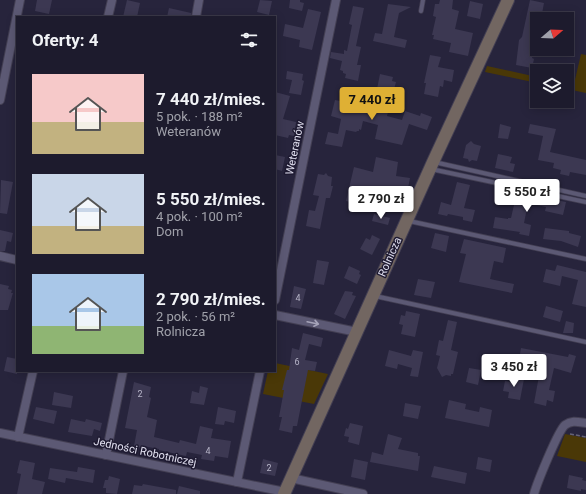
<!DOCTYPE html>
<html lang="pl">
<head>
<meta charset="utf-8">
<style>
	:root { --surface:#1d1b2d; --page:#252435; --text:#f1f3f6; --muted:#a0a1aa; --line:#3b3949; --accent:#dfb034 }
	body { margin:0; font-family:Roboto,sans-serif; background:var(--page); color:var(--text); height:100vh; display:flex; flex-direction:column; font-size:15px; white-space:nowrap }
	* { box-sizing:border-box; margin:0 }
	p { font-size:13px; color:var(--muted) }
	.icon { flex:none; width:22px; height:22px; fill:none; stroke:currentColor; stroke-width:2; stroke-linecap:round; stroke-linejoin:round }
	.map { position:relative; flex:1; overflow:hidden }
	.sheet { position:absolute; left:16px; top:16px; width:260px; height:356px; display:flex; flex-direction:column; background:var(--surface); border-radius:0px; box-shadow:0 2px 10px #0003,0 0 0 1px var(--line) }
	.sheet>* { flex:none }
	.needle { width:26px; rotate:71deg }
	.controls { position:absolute; left:530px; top:12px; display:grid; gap:8px }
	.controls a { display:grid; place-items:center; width:44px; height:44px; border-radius:0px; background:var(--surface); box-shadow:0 2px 10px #0003,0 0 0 1px var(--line); font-size:20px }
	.price { position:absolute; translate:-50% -34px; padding:0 9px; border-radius:4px; background:#fff; color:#222; font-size:13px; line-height:26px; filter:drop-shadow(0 1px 2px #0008) }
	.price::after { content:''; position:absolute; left:50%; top:24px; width:12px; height:9px; margin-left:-6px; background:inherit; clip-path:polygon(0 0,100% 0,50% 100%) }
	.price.active { background:var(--accent); color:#111 }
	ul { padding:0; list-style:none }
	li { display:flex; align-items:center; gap:12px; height:100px; padding:0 16px }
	li span { display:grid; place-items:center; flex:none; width:112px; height:80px; border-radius:0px; color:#555 }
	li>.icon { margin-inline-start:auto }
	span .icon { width:48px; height:48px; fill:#fffc; stroke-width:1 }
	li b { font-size:17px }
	h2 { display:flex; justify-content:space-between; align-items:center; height:48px; padding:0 16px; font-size:17px }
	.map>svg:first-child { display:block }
	.green { fill:#4a3807 }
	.building { fill:#3c3852 }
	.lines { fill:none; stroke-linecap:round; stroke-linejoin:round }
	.lane-casing { stroke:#433f53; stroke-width:5.5 }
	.street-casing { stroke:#433f53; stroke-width:10 }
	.secondary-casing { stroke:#433f53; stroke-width:14 }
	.path { stroke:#646277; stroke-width:1.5; stroke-dasharray:4 2; stroke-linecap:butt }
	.lane { stroke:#5c5974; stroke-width:4 }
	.street { stroke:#5c5974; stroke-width:8 }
	.secondary { stroke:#726661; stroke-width:12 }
	.oneway { stroke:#a5a3b8 }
	.labels { text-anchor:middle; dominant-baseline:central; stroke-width:3; stroke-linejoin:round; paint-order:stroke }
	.number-label { font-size:9px; fill:#b7b5c8 }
	.street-label { font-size:11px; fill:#e0dfef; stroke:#1e1a31 }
</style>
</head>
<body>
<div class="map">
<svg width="586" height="494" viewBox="0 0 586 494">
	<rect width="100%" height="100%" fill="#27243c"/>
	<!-- green -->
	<g class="green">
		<path d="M581,54L586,55V93L567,89V83L574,84Z"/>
		<path d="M487,66L537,77V83L485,72Z"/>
		<path d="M275,363L328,374L314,404L263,394L268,371H275Z"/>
		<path d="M565,434L586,438V462L557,456Z"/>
	</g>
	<!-- building -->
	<g class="building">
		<path d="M37,0H52L49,14L35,11Z"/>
		<path d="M127,0L140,3L137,17H123Z"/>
		<path d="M260,0L272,1L269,15L257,12Z"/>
		<path d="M290,0H300V2L304,3L302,11L289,8Z"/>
		<path d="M440,0H453L452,9L459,11L455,29L473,33L468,56L449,52L451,43L433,39L434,35H432L436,17L433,16L435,4H439Z"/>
		<path d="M530,0L544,3L541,19H537V34L532,58L534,59L532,68L516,65L519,40L522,37Z"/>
		<path d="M470,1L483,4L480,19L467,16Z"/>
		<path d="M388,4L411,7L399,13L394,37L407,40L405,48L373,41L375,33L382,34Z"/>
		<path d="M353,6L364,8L356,46L361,47L357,65H361L358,81L345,78L346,74L343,73V71L340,70L342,61L330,58L331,52L344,54V50L347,51L352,25L349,24Z"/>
		<path d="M169,8L191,13V17H167Z"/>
		<path d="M308,9L321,12L312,50L299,47L300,40L283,36L285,24L303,28Z"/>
		<path d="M430,55L441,57L438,67L454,70L452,82L444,80L443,87L440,86L438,97L424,94L426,83H424Z"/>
		<path d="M287,71L303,74L302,80L304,81L303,85L301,95L289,93L292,80L286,79Z"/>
		<path d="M380,74L393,77L392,81L396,82L392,97L376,94Z"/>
		<path d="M275,92L290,96L283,119L296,122L294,136L289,135L288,138L275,135Z"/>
		<path d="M370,93L379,95L376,110L388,112L387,116L402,120L405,111L420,116L421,113L432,117L427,130L409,124L402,145L375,139L378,125L363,121L361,130L359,129V131H357L356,132L346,130L342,147L325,144L328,132L338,134L341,119L331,116L335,100L345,102L347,95L369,100Z"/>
		<path d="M531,101H554L553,109L530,105Z"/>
		<path d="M500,124L511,127L508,139L498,138Z"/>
		<path d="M530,124L556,129L550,152L586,160V175L570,172L569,176L560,174L561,170L553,168L554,163L538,160L543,136L528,133Z"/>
		<path d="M471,141L474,144L481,146L477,161L472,160L469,162L468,159L463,158L466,145Z"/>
		<path d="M498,154L512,157L510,163L515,164L513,172L495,168Z"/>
		<path d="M275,155L285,157L282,171L275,169Z"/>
		<path d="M376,157L398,162L396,176L410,178L408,188L399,186L396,203L388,202L389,196L358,190L355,203L346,201L354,167L373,172Z"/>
		<path d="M326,173L328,176L332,177L331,186H333L330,198H326L320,229L306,226L309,210L315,211L319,196L313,195L318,174L324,175Z"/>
		<path d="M1,180L13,182L7,214L0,213Z"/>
		<path d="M457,182L470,185L464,208L475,210L472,222L463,220V217L448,214L447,216L438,214L441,202L451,205Z"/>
		<path d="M517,192L566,202L563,215L545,211L546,207L528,203L524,223L531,225L529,236L519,234L520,232L493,228L495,217L508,219V218H511Z"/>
		<path d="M374,214L390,218L388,225L372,221Z"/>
		<path d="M545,228L569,231V233L581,236L578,247L561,241L543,239Z"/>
		<path d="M0,230L13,233L11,242L7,241L5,251H0Z"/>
		<path d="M435,233L449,236L446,252L431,248Z"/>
		<path d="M372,235L380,239L372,255L360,249L366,238L370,240Z"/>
		<path d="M464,239L506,248L503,263L494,261L490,279L514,284L512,293L459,282L466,254L460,253Z"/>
		<path d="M317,260L329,262L324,285L313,283Z"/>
		<path d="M557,265L586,272V307L572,304L578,280L562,276L560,286L543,282L546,269L555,271Z"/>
		<path d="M349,266L360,271L359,274L361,275L357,284L344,278Z"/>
		<path d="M418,279L435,282L431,298L414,295Z"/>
		<path d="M0,284L9,286L8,289L12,290L11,293H13L8,310H0Z"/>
		<path d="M294,286L306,289L301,309L290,307Z"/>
		<path d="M345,291L353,292L352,295L356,296L345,319L334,314Z"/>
		<path d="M546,306L563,311L560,322L543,317Z"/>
		<path d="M406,311L420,314L415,337L401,334L403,325L399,324L401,315L405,316Z"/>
		<path d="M448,320L457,322L451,350L458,352L453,374H451V376L446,375L442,377L437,368L440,356L436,355L439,340L443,341Z"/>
		<path d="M566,321L574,323L573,333H563Z"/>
		<path d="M303,333L323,338L321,347L309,344L305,360L317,362L315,371L308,370L297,426H293L292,433L279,430L282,417H279L284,390H282L287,370H289L292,348L299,350Z"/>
		<path d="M521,348L568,357L569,354L576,356L571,373L554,368L549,390L555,391L553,402L547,400L546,406L534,403L541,365L519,360Z"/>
		<path d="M389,350L411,356L413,350L423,352L418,377L410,376L412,368L398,364L397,369L385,366Z"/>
		<path d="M7,357L17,359V374L4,371Z"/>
		<path d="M469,368L481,370L478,385L466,382Z"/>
		<path d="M512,377L524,379L520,400L508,398L509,392L503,391L505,381L511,382Z"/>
		<path d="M134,382L151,387L149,397L151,398L147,417L157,420L154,437L179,443L180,440L196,444L200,426L213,429L211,438L231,441L228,458L215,456L214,461L201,459L202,455L187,452L186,456L159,450V449L143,446L142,448L134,446L137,430L125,428Z"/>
		<path d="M200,386L208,388L204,405L190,403L192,391L199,393Z"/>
		<path d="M54,392L73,396L71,408L52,405Z"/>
		<path d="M449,400L466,404L465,409L479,412L480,407L492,410L489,427L445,418Z"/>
		<path d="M405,403L421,406L418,419L403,416Z"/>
		<path d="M36,407L57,411L54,424L33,419Z"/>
		<path d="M218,407L236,411L234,423L225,421L224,425L215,424Z"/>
		<path d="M71,419L85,422L86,419L102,423L100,431L94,429L92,436L68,432Z"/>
		<path d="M350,423L363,426L359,445L348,442L349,437L344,436L346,428L348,429Z"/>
		<path d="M388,434L402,438L398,449L418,453V456H420L418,471L370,462L372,452L383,455Z"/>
		<path d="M478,457L492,460L490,472L476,469Z"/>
		<path d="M263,459L278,463L275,476L260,473Z"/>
		<path d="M354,459L368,462L365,480L351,477Z"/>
		<path d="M20,460L35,463L32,479L45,482L42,494H17L21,474L17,473Z"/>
		<path d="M434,466L467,473L465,484L431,477Z"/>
		<path d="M78,467L95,470L93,483L66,478L65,483L48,479L50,468L77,472Z"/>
		<path d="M569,475L583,478L582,480L586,481V490L581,489V491L567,488Z"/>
		<path d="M109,476L120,479L117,494L106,493V488H103L105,480H108Z"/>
		<path d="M143,484L176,490V494H132L134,485L142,486Z"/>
		<path d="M179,486L200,491V494H177Z"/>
	</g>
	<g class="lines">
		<defs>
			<g id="lane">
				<path d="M421,11L423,0"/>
				<path d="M434,162L586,196"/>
				<path d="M431,169L586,202"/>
				<path d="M409,221L586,259"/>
				<path d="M375,296L586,342"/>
			</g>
			<g id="street">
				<path d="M108,17L112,0"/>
				<path d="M196,17L199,0"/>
				<path d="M0,100L20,0"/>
				<path d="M0,256L17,260"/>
				<path d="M275,300L336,0"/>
				<path d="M275,315L357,332"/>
				<path d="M0,433L285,492"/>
				<path d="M18,437L33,371"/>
				<path d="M106,455L123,371"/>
				<path d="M291,478L363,494"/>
				<path d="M237,482L260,371"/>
				<path d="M534,494C537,483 558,431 565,425C572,420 578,422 586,423"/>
			</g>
			<path id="secondary" d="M284,494L433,162L508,0"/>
		</defs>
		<!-- lane casing -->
		<use href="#lane" class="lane-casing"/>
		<!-- street casing -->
		<use href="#street" class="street-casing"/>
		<!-- secondary casing -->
		<use href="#secondary" class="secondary-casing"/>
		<!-- path -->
		<path class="path" d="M570,434L586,437"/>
		<!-- lane -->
		<use href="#lane" class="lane"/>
		<!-- street -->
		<use href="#street" class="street"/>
		<!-- secondary -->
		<use href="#secondary" class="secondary"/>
	</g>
	<!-- one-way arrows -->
	<defs><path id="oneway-shaft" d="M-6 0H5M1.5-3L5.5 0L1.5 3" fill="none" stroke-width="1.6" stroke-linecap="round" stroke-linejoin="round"/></defs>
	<use class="oneway" href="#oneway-shaft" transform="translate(313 323) rotate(12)"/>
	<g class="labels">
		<!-- number labels -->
		<g class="number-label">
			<text x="298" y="298">4</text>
			<text x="297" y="362">6</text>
			<text x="140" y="394">2</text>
			<text x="208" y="451">4</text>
			<text x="269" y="468">2</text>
		</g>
		<!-- street labels -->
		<g class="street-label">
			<text transform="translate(295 148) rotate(-78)">Weteranów</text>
			<text transform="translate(390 257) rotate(-66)">Rolnicza</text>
			<text transform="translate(145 452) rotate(12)">Jedności Robotniczej</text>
		</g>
	</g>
</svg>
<div class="controls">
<a><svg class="needle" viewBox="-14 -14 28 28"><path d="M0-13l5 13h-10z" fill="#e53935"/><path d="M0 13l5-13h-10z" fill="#a0a1aa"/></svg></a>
<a><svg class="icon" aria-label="layers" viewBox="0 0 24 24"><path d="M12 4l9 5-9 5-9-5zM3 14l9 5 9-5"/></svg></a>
</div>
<b class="price active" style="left:372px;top:121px">7 440 zł</b>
<b class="price" style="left:527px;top:213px">5 550 zł</b>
<b class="price" style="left:381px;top:220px">2 790 zł</b>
<b class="price" style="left:514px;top:388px">3 450 zł</b>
<section class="sheet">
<h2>Oferty: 4<svg class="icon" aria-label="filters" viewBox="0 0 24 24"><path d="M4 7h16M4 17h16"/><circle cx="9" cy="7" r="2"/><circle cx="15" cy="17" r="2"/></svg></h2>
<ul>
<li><span style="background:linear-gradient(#f6c9c9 60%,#c2b280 0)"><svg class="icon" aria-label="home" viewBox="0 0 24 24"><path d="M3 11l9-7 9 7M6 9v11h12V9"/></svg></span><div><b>7 440 zł/mies.</b><p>5 pok. · 188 m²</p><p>Weteranów</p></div></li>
<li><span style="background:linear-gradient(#c9d6e8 65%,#c2b280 0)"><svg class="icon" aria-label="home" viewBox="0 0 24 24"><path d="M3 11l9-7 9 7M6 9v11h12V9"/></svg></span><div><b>5 550 zł/mies.</b><p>4 pok. · 100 m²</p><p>Dom</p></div></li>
<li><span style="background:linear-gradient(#a9c7e8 65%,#8fb573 0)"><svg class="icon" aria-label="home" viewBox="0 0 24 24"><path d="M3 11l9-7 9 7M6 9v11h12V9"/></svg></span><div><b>2 790 zł/mies.</b><p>2 pok. · 56 m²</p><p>Rolnicza</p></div></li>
</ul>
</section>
</div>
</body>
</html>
